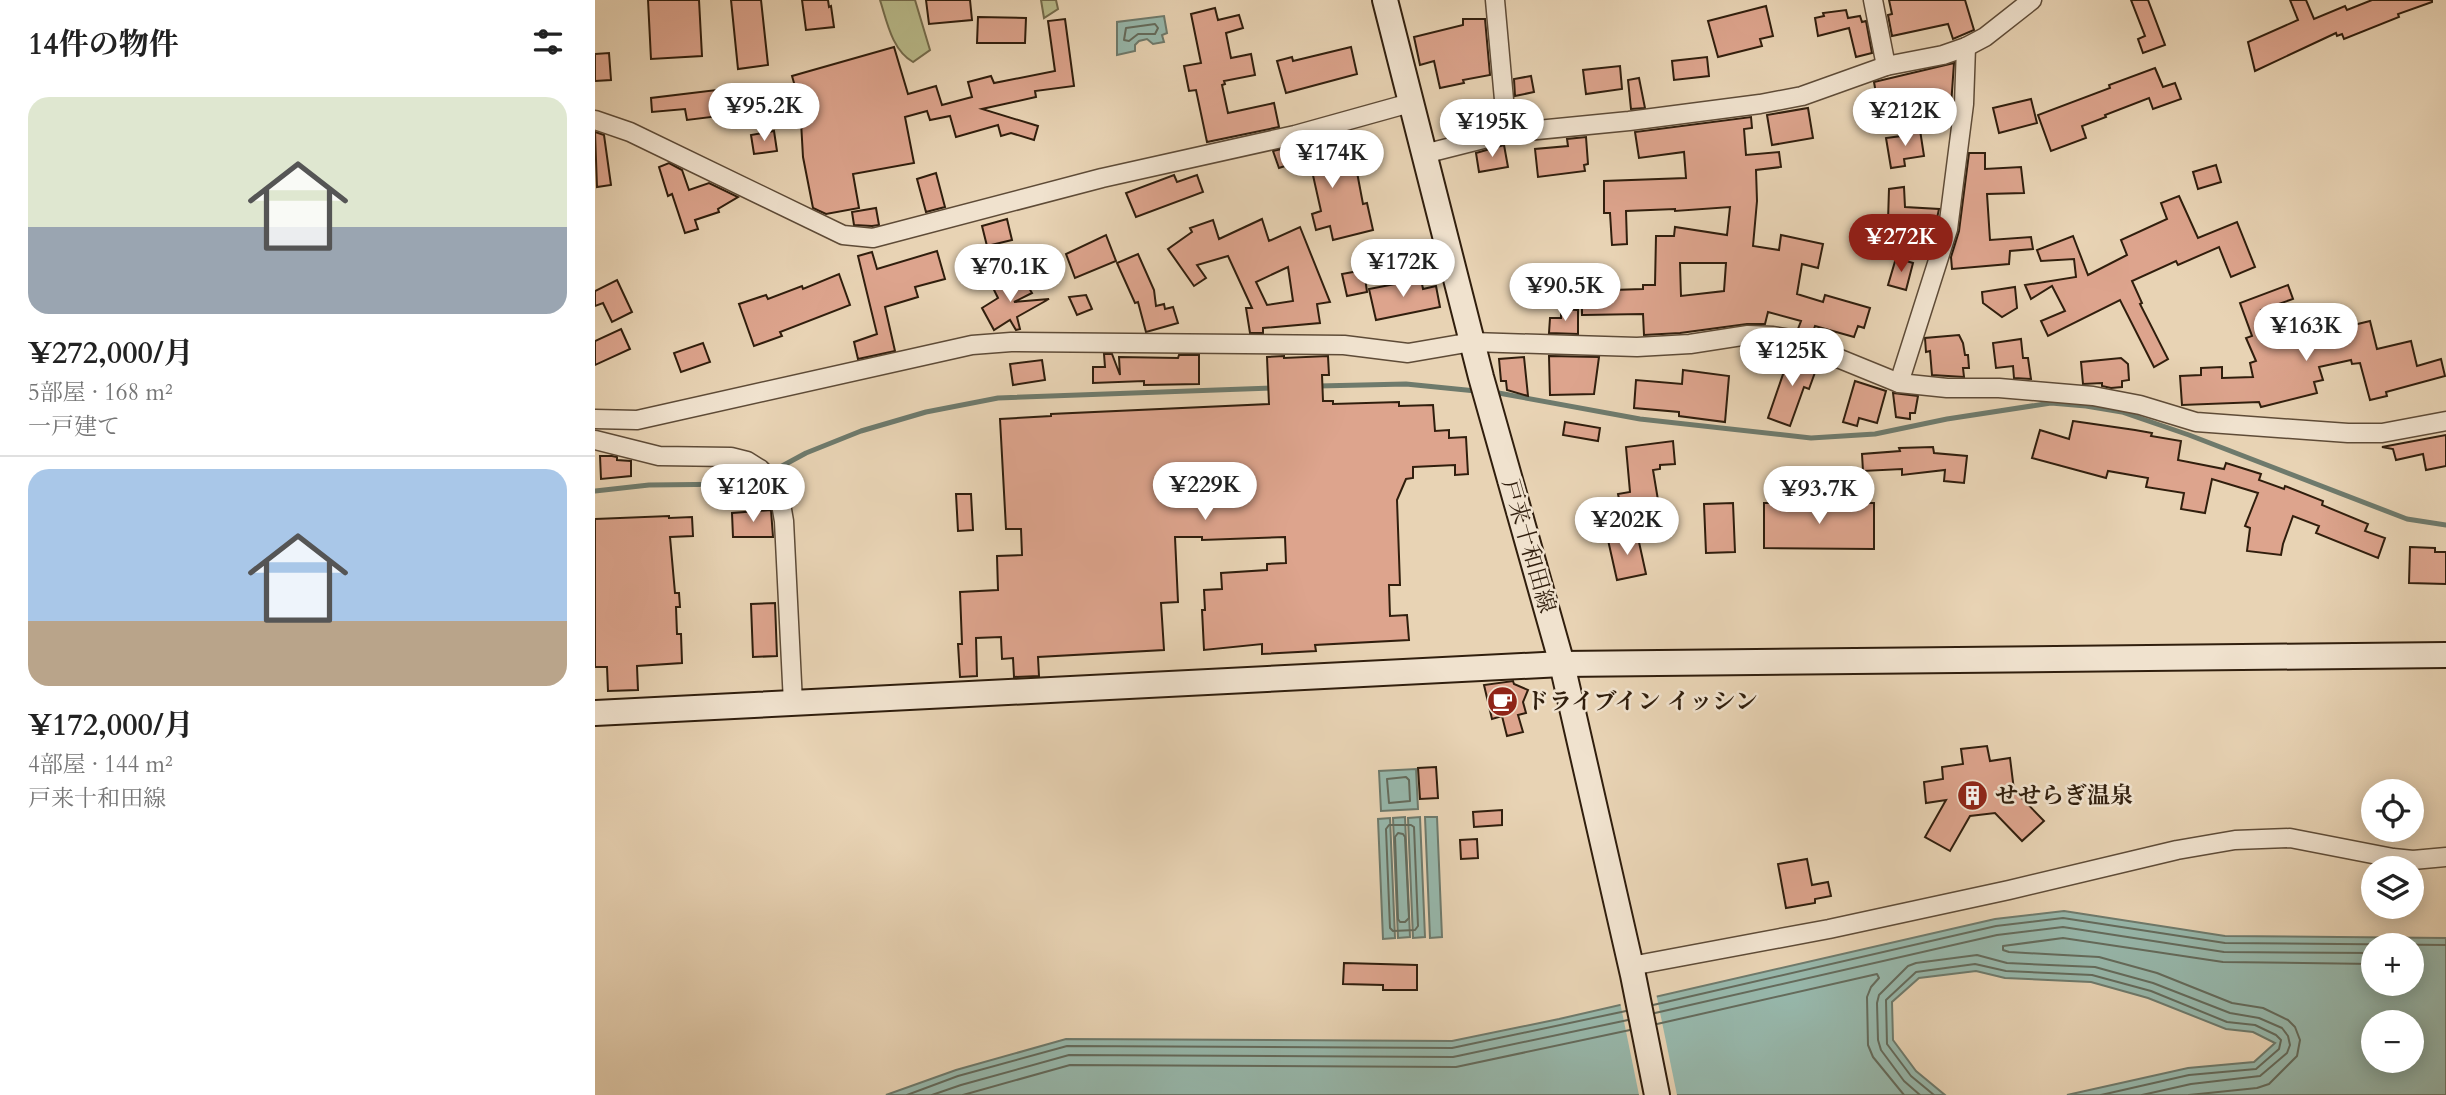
<!DOCTYPE html>
<html lang="ja">
<head>
<meta charset="utf-8">
<style>
	:root { --surface:#fff; --page:#f6f6f6; --text:#222; --muted:#767676; --line:#e0e0e0; --accent:#8f2418 }
	body { margin:0; font-family:Cardo,"Noto Serif JP",serif; background:var(--page); color:var(--text); height:100vh; display:flex; flex-direction:column; font-size:26px; white-space:nowrap }
	* { box-sizing:border-box; margin:0 }
	p { font-size:23px; color:var(--muted) }
	.icon { flex:none; width:38px; height:38px; fill:none; stroke:currentColor; stroke-width:2; stroke-linecap:round; stroke-linejoin:round }
	.map { position:relative; flex:1; overflow:hidden }
	.sheet { display:flex; flex-direction:column; background:var(--surface); width:595px }
	.sheet>* { flex:none }
	.tools { position:absolute; left:1766px; top:779px; display:grid; gap:14px }
	.tools a { display:grid; place-items:center; width:63px; height:63px; border-radius:50%; background:var(--surface); box-shadow:0 4px 18px #0003; font-size:35px }
	.price { position:absolute; translate:-50% -60px; padding:0 16px; border-radius:24px; background:#fff; color:#222; font-size:23px; line-height:46px; filter:drop-shadow(0 2px 4px #0008) }
	.price::after { content:''; position:absolute; left:50%; top:42px; width:21px; height:16px; margin-left:-10px; background:inherit; clip-path:polygon(0 0,100% 0,50% 100%) }
	.price.selected { background:var(--accent); color:#fff }
	ul { padding:0; list-style:none }
	li { display:grid; align-content:center; gap:14px; height:371px; padding:0 28px }
	li+li { border-top:2px solid var(--line) }
	li span { display:grid; place-items:center; height:217px; border-radius:21px; color:#555 }
	li>.icon { margin-inline-start:auto }
	span .icon { width:126px; height:126px; fill:#fffc; stroke-width:1 }
	li b { font-size:30px }
	h2 { display:flex; justify-content:space-between; align-items:center; height:84px; padding:0 28px; font-size:30px }
	main { display:flex; flex:1; min-height:0 }
	.map>svg:first-child { display:block }
	.green { fill:#b9bb8b; stroke:#746c4c; stroke-width:2 }
	.water { fill:#97b8ac; stroke:#6e7a6c; stroke-width:2; fill-rule:evenodd }
	.pier { fill:#e8d3b4 }
	.lines { fill:none; stroke-linecap:round; stroke-linejoin:round }
	.shore { stroke:#646b5c; stroke-width:2 }
	.stream { stroke:#6e7a6c; stroke-width:5 }
	.building { fill:#dda48d; stroke:#301e0d; stroke-width:2; fill-rule:evenodd }
	.street-casing { stroke:#5e4b37; stroke-width:21 }
	.secondary-casing { stroke:#301e0d; stroke-width:28 }
	.street { stroke:#f0e2ce; stroke-width:18 }
	.secondary { stroke:#f0e2ce; stroke-width:24 }
	.labels { text-anchor:middle; dominant-baseline:central; stroke-width:5; stroke-linejoin:round; paint-order:stroke }
	.street-label { font-size:23px; fill:#301e0d; stroke:#f0e2ce }
	.poi-label { font-size:23px; font-weight:bold; fill:#301e0d; stroke:#f0e2ce; text-anchor:start }
</style>
</head>
<body>
<main>
<section class="sheet">
<h2>14件の物件<svg class="icon" aria-label="filters" viewBox="0 0 24 24"><path d="M4 7h16M4 17h16"/><circle cx="9" cy="7" r="2"/><circle cx="15" cy="17" r="2"/></svg></h2>
<ul>
<li><span style="background:linear-gradient(#dfe7d0 60%,#9aa5b1 0)"><svg class="icon" aria-label="home" viewBox="0 0 24 24"><path d="M3 11l9-7 9 7M6 9v11h12V9"/></svg></span><div><b>¥272,000/月</b><p>5部屋 · 168 m²</p><p>一戸建て</p></div></li>
<li><span style="background:linear-gradient(#a9c7e8 70%,#b9a48a 0)"><svg class="icon" aria-label="home" viewBox="0 0 24 24"><path d="M3 11l9-7 9 7M6 9v11h12V9"/></svg></span><div><b>¥172,000/月</b><p>4部屋 · 144 m²</p><p>戸来十和田線</p></div></li>
</ul>
</section>
<div class="map">
<svg width="1851" height="1095" viewBox="0 0 1851 1095">
	<rect width="100%" height="100%" fill="#e8d3b4"/>
	<filter id="stains"><feTurbulence type="fractalNoise" baseFrequency=".00286" numOctaves="4"/><feColorMatrix values="0 0 0 0 .2 0 0 0 0 .09 0 0 0 0 .02 0 0 0 .5 -.17"/></filter>
	<radialGradient id="worn" r=".72"><stop offset=".6" stop-color="#630" stop-opacity="0"/><stop offset="1" stop-color="#630" stop-opacity=".3"/></radialGradient>
	<!-- green -->
	<g class="green">
		<path d="M285,0H320L335,50L318,62C297,50 292,22 285,0Z"/>
		<path d="M446,0H461L463,9L449,18Z"/>
	</g>
	<!-- water -->
	<g class="water">
		<path d="M569,16L572,33L567,35L569,42L558,44L552,39L544,41L540,45V51L522,55V22Z"/>
		<path d="M821,769L823,809L786,811L784,771Z"/>
		<path d="M810,817L815,937L803,938L798,818Z"/>
		<path d="M825,817L830,937L818,938L813,818Z"/>
		<path d="M830,817H842L847,937L835,938Z"/>
		<path d="M795,818L800,938L788,939L783,819Z"/>
		<path d="M1469,911L1630,936L1851,938V1095H1472L1593,1068L1659,1062L1680,1043L1658,1032L1631,1029L1553,998L1496,982L1410,978L1381,971L1324,978L1297,1002L1298,1040L1321,1071L1350,1095H291L361,1070L471,1039L857,1041L964,1019L1400,919ZM1778,945H1816V984H1778ZM1778,1022H1816V1060H1778Z"/>
	</g>
	<!-- pier -->
	<path class="pier" d="M1061,993L1082,1095H1044L1025,1002Z"/>
	<g class="lines">
		<!-- shore -->
		<g class="shore">
			<path d="M560,24L563,28L560,34H543L534,41L529,40L531,28Z"/>
			<path d="M811,777L814,780L815,801L794,803L792,779Z"/>
			<path d="M794,825H816L819,827L823,926L820,930L798,931L795,928L791,829Z"/>
			<path d="M803,833L808,834L810,837L814,918L810,922H805L803,919L800,837Z"/>
			<path d="M1058,1005L1401,926L1468,918L1630,943L1851,945"/>
			<path d="M1060,1013L1402,935L1468,927L1629,952L1778,953"/>
			<path d="M1062,1024L1282,974L1284,978L1276,987L1272,997L1273,1045L1278,1057L1309,1095"/>
			<path d="M312,1095L363,1076L472,1046L857,1048L1031,1011"/>
			<path d="M337,1095L366,1085L474,1055L858,1057L1033,1020"/>
			<path d="M368,1095L475,1065L861,1067L1035,1030"/>
			<path d="M1325,1095L1309,1081L1286,1050L1283,1040L1282,1003L1284,995L1313,966L1321,963L1382,955L1412,963L1500,967L1558,983L1635,1013L1664,1018L1687,1028L1693,1036L1695,1045L1692,1053L1665,1076L1596,1084L1547,1095"/>
			<path d="M1339,1095L1316,1076L1292,1044L1291,1000L1321,972L1380,964L1411,971L1497,975L1556,991L1632,1022L1660,1025L1681,1035L1686,1040L1684,1049L1661,1069L1594,1075L1506,1095"/>
			<path d="M1594,1095L1662,1088L1674,1084L1702,1056L1705,1040L1700,1027L1693,1020L1668,1008L1637,1003L1562,973L1504,957L1414,952L1408,950V946L1468,938L1628,962L1778,964"/>
		</g>
		<!-- stream -->
		<g class="stream">
			<path d="M723,386L811,384L881,391"/>
			<path d="M898,392L1045,419L1216,438L1280,434L1352,419L1456,403L1491,406L1527,412L1594,435L1812,519L1851,525"/>
			<path d="M0,491L54,485L146,484L165,478L211,453L266,431L331,412L403,398L678,388"/>
		</g>
	</g>
	<!-- building -->
	<g class="building">
		<path d="M53,0H104L107,56L56,59Z"/>
		<path d="M136,0H166L173,65L143,69Z"/>
		<path d="M207,0H233L234,7L236,6L239,27L211,30Z"/>
		<path d="M331,0H375L377,20L334,24Z"/>
		<path d="M1294,0H1370L1379,30L1358,39L1353,24L1297,36L1293,15L1297,14Z"/>
		<path d="M1536,0H1553L1570,45L1548,53L1543,39L1550,36Z"/>
		<path d="M1695,0H1711L1719,19L1750,6L1752,10L1777,0H1837V2L1803,14L1804,17L1749,39L1747,34L1742,36L1741,33L1660,71L1653,42L1703,20Z"/>
		<path d="M1171,6L1178,36L1165,39L1167,46L1123,57L1113,21Z"/>
		<path d="M620,8L623,20L644,15L648,28L631,33L636,58L656,54L660,75L629,81L630,84L627,85L633,113L679,103L684,127L612,142L601,90L594,91L589,66L606,63L596,14Z"/>
		<path d="M1251,10L1253,18L1265,16L1267,22L1271,21L1277,53L1261,57L1254,28L1223,36L1220,18L1229,16L1228,13Z"/>
		<path d="M383,17L431,18L430,43H382Z"/>
		<path d="M470,19L479,86L440,91L441,97L387,109L443,126L439,140L416,133L406,136L403,125L361,137L355,116L335,120L332,111L310,117L319,163L258,174L264,208L231,214L218,208L208,157L205,104L197,76L299,47L313,94L341,86L347,105L377,97L373,82L396,76L399,83L460,71L453,21Z"/>
		<path d="M868,19H890L895,75L868,80L869,83L845,88L839,61L825,65L819,37L868,25Z"/>
		<path d="M756,47L762,74L691,93L682,61L697,57L698,61Z"/>
		<path d="M14,53L16,80L0,81V54Z"/>
		<path d="M1112,57L1114,76L1079,80L1077,61Z"/>
		<path d="M1359,63L1355,120L1341,122L1340,101L1284,111L1279,82Z"/>
		<path d="M1025,66L1027,89L991,94L988,70Z"/>
		<path d="M1560,68L1568,87L1580,83L1586,99L1558,109L1554,98L1510,115L1511,117L1487,126L1491,138L1456,151L1443,115L1515,88L1514,85Z"/>
		<path d="M936,76L939,92L920,96L919,79Z"/>
		<path d="M1044,78L1050,108L1036,109L1033,80Z"/>
		<path d="M138,88L141,114L92,120L90,109L57,112L56,98Z"/>
		<path d="M1436,99L1442,123L1404,133L1398,108Z"/>
		<path d="M1213,108L1218,138L1177,145L1172,115Z"/>
		<path d="M1156,117L1157,128L1149,129L1151,155L1184,152L1186,167L1161,170L1162,201L1158,246L1184,250L1186,235L1228,244L1223,268L1207,264L1202,294L1228,302L1230,295L1275,308L1269,328L1263,326L1259,337L1220,326L1217,335L1203,329L1206,321L1173,312L1170,324H1152L1085,333L1049,335L1048,314L987,315V291L1048,289V285H1060L1061,236H1079L1080,227L1132,235L1135,207L1080,211V209L1031,211L1032,244L1017,245L1015,213H1009V181L1091,178L1089,152L1044,158L1040,132ZM1085,263H1131L1129,291L1086,296Z"/>
		<path d="M1325,130L1329,156L1309,159L1310,166L1296,168L1291,138L1306,136V132Z"/>
		<path d="M179,131L182,151L159,154L156,135Z"/>
		<path d="M0,132L9,135L16,185L2,187Z"/>
		<path d="M742,135L744,144L728,149L735,173L761,167L768,204L772,203L778,230L738,240L735,226L721,230L717,214L726,211L715,162H712L710,155L692,161L693,165L684,168L678,151Z"/>
		<path d="M991,137L993,164L989,165L990,171L943,177L940,149L973,146L972,139Z"/>
		<path d="M909,145L913,167L884,172L881,153Z"/>
		<path d="M1374,153H1390V169L1426,167L1429,193L1392,194L1395,240L1436,237L1438,249L1415,251L1414,264L1357,269L1356,257L1364,231Z"/>
		<path d="M74,163L87,170L94,190L114,183L143,197L123,209L124,212L100,220L103,229L90,233L77,194L73,196L64,167Z"/>
		<path d="M1621,165L1626,182L1603,189L1598,172Z"/>
		<path d="M341,173L350,207L331,212L322,179Z"/>
		<path d="M579,175L582,182L602,175L608,192L541,217L531,193Z"/>
		<path d="M1309,187L1310,207L1344,209L1336,246H1334L1336,236L1296,234L1297,221H1293L1294,189Z"/>
		<path d="M1584,196L1603,238L1642,222L1660,267L1636,277L1624,247L1583,265L1581,261L1537,281L1547,303L1545,304L1573,359L1559,367L1525,300L1453,336L1446,321L1470,311L1457,286L1436,299L1430,285L1481,277L1479,259L1446,261L1442,250L1478,236L1493,275L1532,255L1526,240L1572,219L1566,203Z"/>
		<path d="M281,208L284,225L277,226L259,225L257,212Z"/>
		<path d="M412,219L417,240L392,246L387,226Z"/>
		<path d="M667,219L674,241L705,227L735,302L722,304L725,323L668,328V333H655L651,308H657L633,256L602,265L611,278L599,286L573,249L597,232L595,228L618,220L624,239ZM693,267L698,301L672,305L661,282Z"/>
		<path d="M511,235L521,261L480,278L471,254Z"/>
		<path d="M342,251L350,279L320,287L323,297L290,307L300,351L263,359L259,342L282,334L263,256L277,252L282,269Z"/>
		<path d="M543,254L559,290L561,306L569,304L570,309L578,307L583,323L551,332L543,302L540,303L522,263Z"/>
		<path d="M1301,258L1318,263L1311,290L1293,285Z"/>
		<path d="M769,270L772,292L752,296L747,274Z"/>
		<path d="M244,274L255,305L185,332L187,336L159,346L144,304L171,295L173,299L207,286L208,289Z"/>
		<path d="M426,275L437,293L419,302L454,299L422,317L425,329L421,330L415,320L399,330L387,308L403,298L399,290Z"/>
		<path d="M826,279L828,289L841,286L845,307L781,320L774,289Z"/>
		<path d="M22,280L37,312L17,322L8,303L0,306V291Z"/>
		<path d="M1693,285L1698,299L1666,310L1682,347L1739,333L1738,330L1775,321L1782,349L1816,341L1822,366L1846,359L1850,376L1791,392L1792,396L1775,400L1765,363L1757,364L1756,360L1724,367L1728,380L1719,382L1722,393L1666,407L1664,402L1587,405L1585,376L1606,375V368L1627,367V378L1658,377L1655,363L1661,361L1651,338L1657,336L1645,303Z"/>
		<path d="M1420,287L1422,308L1407,317L1388,303L1387,292Z"/>
		<path d="M491,295L497,309L482,315L474,297Z"/>
		<path d="M966,309L983,310V334L954,333L955,318H966Z"/>
		<path d="M26,329L35,349L0,365V341Z"/>
		<path d="M1364,335L1368,343L1370,355H1373L1374,368H1368L1369,377L1337,375L1335,351L1331,352L1330,338Z"/>
		<path d="M1426,339L1428,358H1433L1436,379L1419,378L1418,366L1401,368L1398,343Z"/>
		<path d="M108,343L115,362L86,372L79,353Z"/>
		<path d="M1196,351L1223,364L1214,389L1209,387L1195,426L1173,418Z"/>
		<path d="M509,354H517L525,375L524,357L583,358L584,355H604V384L549,385V381L498,383V367H510Z"/>
		<path d="M689,356V358L733,356L734,375H727L728,401H738V404L804,402V406L838,405L840,431L854,430V438L871,437L873,474L860,475V465L818,467V478L811,479L802,500L805,585H794L795,616L812,615L814,640L720,645L721,651L667,654V644L609,650L607,610H610L609,590L627,589L626,573L672,570V564L691,563L690,537L607,540V537H580L583,602L566,603L569,650L443,657L444,676L419,677L418,658L407,659L406,637L381,638L382,676L365,677L363,644H367L365,592L403,590L402,556L427,555L426,529H411L405,419L456,416V414L674,404L672,357Z"/>
		<path d="M954,356L1004,357L999,394L955,395Z"/>
		<path d="M929,357L933,396L912,390L911,381H906L904,359Z"/>
		<path d="M1526,358L1533,364L1534,380L1527,381V387L1516,388L1507,386V383L1488,384L1486,362Z"/>
		<path d="M447,360L450,380L418,385L415,364Z"/>
		<path d="M1088,370L1134,376L1130,422L1084,416V412L1039,408L1041,380L1087,384Z"/>
		<path d="M1260,381L1291,391L1282,423L1264,418L1262,426L1248,422Z"/>
		<path d="M1298,393L1323,396L1320,413H1315V419L1301,417Z"/>
		<path d="M1478,421L1540,430L1557,433L1556,436L1586,441L1583,460L1629,469L1631,463L1666,474L1664,480L1689,489L1690,486L1728,501L1727,505L1773,524L1770,531L1790,538L1783,558L1721,533L1724,526L1698,516L1688,544L1686,555L1652,551L1655,528L1650,526L1663,493L1617,479L1610,513L1586,509L1589,493L1551,487L1553,478L1513,471L1511,478L1437,458L1445,430L1474,439Z"/>
		<path d="M970,422L1005,428L1003,441L968,435Z"/>
		<path d="M1851,435V466L1831,470L1828,454L1801,460L1798,449L1787,447Z"/>
		<path d="M1078,441L1080,464L1065,465V469L1058,470L1065,512L1028,518L1023,494L1035,492L1031,447Z"/>
		<path d="M1338,447L1339,453L1372,456L1369,483L1349,481L1350,470L1307,475V469L1268,471L1267,454L1305,451L1304,448Z"/>
		<path d="M5,456H17L22,457V460L36,461V476L6,479Z"/>
		<path d="M361,494H376L378,530L363,531Z"/>
		<path d="M1138,503L1140,552L1111,553L1109,504Z"/>
		<path d="M1169,503H1279V549L1169,548Z"/>
		<path d="M176,510L178,537H138L137,513Z"/>
		<path d="M74,516V518L97,517L98,536L75,537L80,593H84L85,607H81L82,634H86L87,663L42,666L43,690L13,691L12,667H0V519Z"/>
		<path d="M1042,533L1051,574L1022,580L1013,540Z"/>
		<path d="M1815,547L1840,548V552H1851V584L1814,583Z"/>
		<path d="M180,603L182,656L158,657L156,604Z"/>
		<path d="M918,681L919,684L933,690L928,702L931,713L923,715L928,732L912,736L907,716L897,719L889,685Z"/>
		<path d="M1392,746L1395,761L1415,758L1419,790L1449,821L1427,841L1400,813L1375,816L1355,851L1330,837L1351,800L1331,803L1329,782L1348,779L1347,767L1368,764L1366,749Z"/>
		<path d="M841,767L843,798L825,799L823,768Z"/>
		<path d="M907,810V825L879,827L878,812Z"/>
		<path d="M882,839L883,858L866,859L865,840Z"/>
		<path d="M1212,859L1217,885L1233,882L1236,896L1220,899V903L1191,908L1183,864Z"/>
		<path d="M749,963L822,965V990H788V985L748,984Z"/>
	</g>
	<g class="lines">
		<defs>
			<g id="street">
				<path d="M900,0L912,133"/>
				<path d="M1278,0L1291,66"/>
				<path d="M0,120L35,132L248,235L278,238L507,178L700,135L815,103"/>
				<path d="M829,154L912,133L1034,121L1165,104L1207,96L1291,66L1348,55L1371,47L1390,37L1437,0"/>
				<path d="M1304,383L1353,229L1369,104L1371,47"/>
				<path d="M0,419L42,420L377,345L416,342L749,345L813,353L877,342L1042,347L1095,344L1153,335L1178,336L1196,339L1304,383L1352,388H1404L1498,396L1545,405L1601,422L1753,433H1787L1851,421"/>
				<path d="M0,440L64,456L136,457L152,461L165,469L183,487L189,521L198,703"/>
				<path d="M1036,966L1234,929L1414,890L1582,850L1640,840L1695,838L1798,858L1818,860L1851,857"/>
			</g>
			<g id="secondary">
				<path d="M790,0L886,377L967,664L1038,975L1062,1095"/>
				<path d="M0,713L967,664L1851,655"/>
			</g>
		</defs>
		<!-- street casing -->
		<use href="#street" class="street-casing"/>
		<!-- secondary casing -->
		<use href="#secondary" class="secondary-casing"/>
		<!-- street -->
		<use href="#street" class="street"/>
		<!-- secondary -->
		<use href="#secondary" class="secondary"/>
	</g>
	<!-- icons -->
	<defs>
		<symbol id="cafe-disc" viewBox="-11 -11 22 22"><circle r="9.5" fill="#8f2418" stroke="#f0e2ce"/><path d="M-5.5-4.5H6V0H3Q3 3.5 0 3.5H-2.5Q-5.5 3.5-5.5 0ZM3-3.2v2h1.7v-2ZM-6 4.5H4V6H-6Z" fill="#fff"/></symbol>
		<symbol id="building-disc" viewBox="-11 -11 22 22"><circle r="9.5" fill="#8f2418" stroke="#f0e2ce"/><path d="M-4-6H4V6H1V3H-1V6H-4ZM-2.5-4.3h1.7v1.8h-1.7ZM.8-4.3h1.7v1.8H.8ZM-2.5-1h1.7V.8h-1.7ZM.8-1h1.7V.8H.8Z" fill="#fff"/></symbol>
	</defs>
	<g fill-rule="evenodd">
		<use href="#cafe-disc" x="890" y="684" width="35" height="35"/>
		<use href="#building-disc" x="1360" y="778" width="35" height="35"/>
	</g>
	<g class="labels">
		<!-- street labels -->
		<g class="street-label">
			<text transform="translate(934 546) rotate(74)">戸来十和田線</text>
		</g>
		<!-- poi labels -->
		<g class="poi-label">
			<text x="931" y="701">ドライブイン イッシン</text>
			<text x="1400" y="795">せせらぎ温泉</text>
		</g>
	</g>
	<rect width="100%" height="100%" filter="url(#stains)"/>
	<rect width="100%" height="100%" fill="url(#worn)"/>
</svg>
<div class="tools">
<a><svg class="icon" aria-label="locate" viewBox="0 0 24 24"><circle cx="12" cy="12" r="6"/><path d="M12 2v4M12 18v4M2 12h4M18 12h4"/></svg></a>
<a><svg class="icon" aria-label="layers" viewBox="0 0 24 24"><path d="M12 4l9 5-9 5-9-5zM3 14l9 5 9-5"/></svg></a>
<a>+</a>
<a>−</a>
</div>
<b class="price" style="left:169px;top:143px">¥95.2K</b>
<b class="price" style="left:1310px;top:148px">¥212K</b>
<b class="price" style="left:897px;top:159px">¥195K</b>
<b class="price" style="left:737px;top:190px">¥174K</b>
<b class="price selected" style="left:1306px;top:274px">¥272K</b>
<b class="price" style="left:808px;top:299px">¥172K</b>
<b class="price" style="left:415px;top:304px">¥70.1K</b>
<b class="price" style="left:970px;top:323px">¥90.5K</b>
<b class="price" style="left:1711px;top:363px">¥163K</b>
<b class="price" style="left:1197px;top:388px">¥125K</b>
<b class="price" style="left:610px;top:522px">¥229K</b>
<b class="price" style="left:158px;top:524px">¥120K</b>
<b class="price" style="left:1224px;top:526px">¥93.7K</b>
<b class="price" style="left:1032px;top:557px">¥202K</b>
</div>
</main>
</body>
</html>
